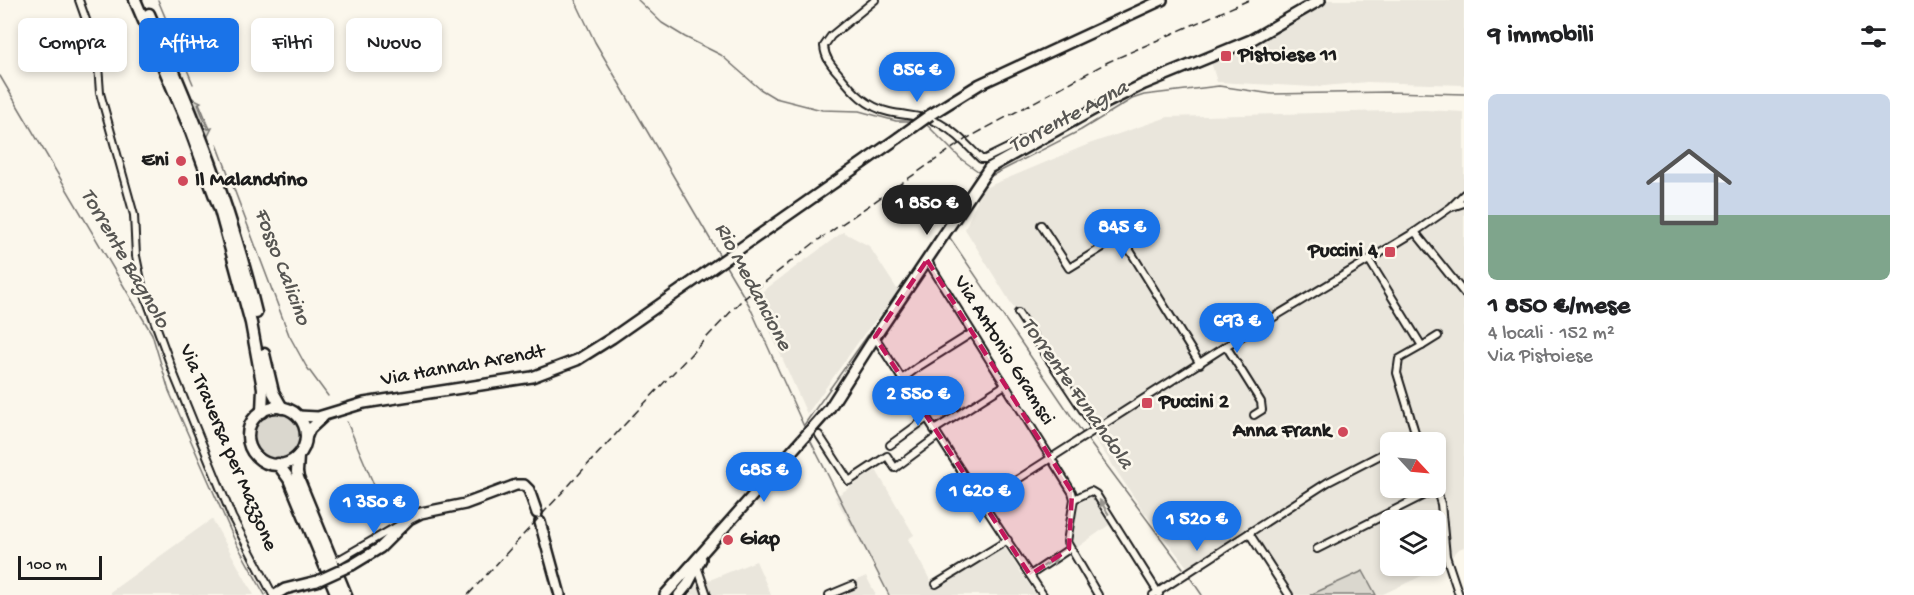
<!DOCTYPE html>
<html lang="it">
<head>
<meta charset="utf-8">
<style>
	:root { --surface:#fff; --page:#f2f2f2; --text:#202124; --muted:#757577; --accent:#1a73e8 }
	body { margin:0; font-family:"Gochi Hand",sans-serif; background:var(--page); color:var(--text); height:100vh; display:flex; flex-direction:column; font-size:22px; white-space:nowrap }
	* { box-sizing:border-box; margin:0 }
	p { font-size:20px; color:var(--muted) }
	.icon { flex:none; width:33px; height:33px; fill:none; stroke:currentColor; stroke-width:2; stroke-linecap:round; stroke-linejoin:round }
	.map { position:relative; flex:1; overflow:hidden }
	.side { display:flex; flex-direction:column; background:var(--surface); width:450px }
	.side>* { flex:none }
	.banner { position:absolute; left:18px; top:18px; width:570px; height:54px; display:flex; gap:12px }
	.needle { width:39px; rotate:116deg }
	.tools { position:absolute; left:1380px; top:432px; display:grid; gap:12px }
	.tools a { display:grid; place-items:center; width:66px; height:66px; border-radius:9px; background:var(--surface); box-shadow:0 3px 9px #0003; font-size:30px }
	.scale { position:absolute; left:18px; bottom:15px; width:84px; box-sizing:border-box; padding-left:6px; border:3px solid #1c1c1c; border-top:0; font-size:16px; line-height:21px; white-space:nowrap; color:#1c1c1c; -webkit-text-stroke:4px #fbf7ec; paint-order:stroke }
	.price { position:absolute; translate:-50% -51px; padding:0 14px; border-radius:21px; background:var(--accent); color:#fff; font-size:20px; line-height:39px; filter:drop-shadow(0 2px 3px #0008) }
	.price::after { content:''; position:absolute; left:50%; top:36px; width:18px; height:14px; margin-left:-9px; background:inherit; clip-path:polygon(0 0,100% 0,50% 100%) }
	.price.selected { background:#222; color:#fff }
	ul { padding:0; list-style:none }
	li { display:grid; align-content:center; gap:12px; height:318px; padding:0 24px }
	li span { display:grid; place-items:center; height:186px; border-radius:9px; color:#555 }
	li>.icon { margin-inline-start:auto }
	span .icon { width:108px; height:108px; fill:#fffc; stroke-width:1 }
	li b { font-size:26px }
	h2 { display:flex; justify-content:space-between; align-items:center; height:72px; padding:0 24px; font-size:26px }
	.chip { padding:0 21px; border-radius:9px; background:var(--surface); box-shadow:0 3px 9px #0003; font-size:21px; line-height:54px }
	.chip.selected { background:var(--accent); color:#fff }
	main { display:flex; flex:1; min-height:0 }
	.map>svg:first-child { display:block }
	.built { fill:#eae6dc; fill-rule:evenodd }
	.green { fill:#dad7ce; stroke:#7b7a75; stroke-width:1.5 }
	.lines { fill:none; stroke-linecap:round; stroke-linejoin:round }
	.stream { stroke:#74726e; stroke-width:1.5 }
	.street-casing { stroke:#1c1c1c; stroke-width:10 }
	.secondary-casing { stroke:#1c1c1c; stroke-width:14 }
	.primary-casing { stroke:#1c1c1c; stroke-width:15 }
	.street { stroke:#fbf7ec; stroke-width:6 }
	.secondary { stroke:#fbf7ec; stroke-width:9 }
	.primary { stroke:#fbf7ec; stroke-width:10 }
	.rail { stroke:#1c1c1c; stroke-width:1.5; stroke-dasharray:9 4.5; stroke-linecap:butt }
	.secondary-bridge-casing { stroke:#1c1c1c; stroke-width:14; stroke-linecap:butt }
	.secondary-bridge { stroke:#fbf7ec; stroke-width:9 }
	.oneway { fill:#97948e }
	.marked { fill:#c2185b; fill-opacity:0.2; stroke:#c2185b; stroke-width:4.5; stroke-dasharray:12 8; stroke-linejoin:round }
	.poi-dot { fill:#d1495b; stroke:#fbf7ec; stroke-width:2 }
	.labels { text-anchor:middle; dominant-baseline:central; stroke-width:5; stroke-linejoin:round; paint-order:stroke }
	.poi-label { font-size:21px; font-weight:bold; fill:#1c1c1c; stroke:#fbf7ec; text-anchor:start }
	.street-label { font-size:21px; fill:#1c1c1c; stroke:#fbf7ec }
	.water-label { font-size:22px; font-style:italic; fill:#575653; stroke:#fbf7ec }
</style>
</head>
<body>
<main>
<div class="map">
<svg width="1464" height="595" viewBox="0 0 1464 595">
	<rect width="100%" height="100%" fill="#fbf7ec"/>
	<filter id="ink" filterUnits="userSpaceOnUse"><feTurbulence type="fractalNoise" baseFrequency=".0167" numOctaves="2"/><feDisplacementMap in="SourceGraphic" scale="12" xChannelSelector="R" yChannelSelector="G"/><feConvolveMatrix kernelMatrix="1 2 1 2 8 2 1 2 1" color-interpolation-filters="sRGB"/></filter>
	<g filter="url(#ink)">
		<!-- built -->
		<g class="built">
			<path d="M1308,0H1464V85L1367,82L1314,87L1217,82L1208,52L1290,13Z"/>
			<path d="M1425,110L1464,112V547L1459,549L1443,566L1381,595H1285L1246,539L1239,535L1188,568L1144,512L1095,439L965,229L982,189L1089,144L1168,117ZM1390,442H1436V488H1390ZM1390,520H1436V566H1390Z"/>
			<path d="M843,232L869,246L899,292L864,334L807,414L755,297Z"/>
			<path d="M876,470L914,535L908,539L931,582L1000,541L1036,595H890L835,497Z"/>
			<path d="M1092,496L1109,525L1075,549L1072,541L1078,504Z"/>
			<path d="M212,519L254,595H112L110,592Z"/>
			<path d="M756,561L771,595H683L690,588Z"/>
			<path d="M866,576L876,595H826Z"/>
		</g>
		<!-- green -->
		<g class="green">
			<path d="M190,97L201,102L198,104L208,129L212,128L207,138Z"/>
			<circle cx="277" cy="436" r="24"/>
			<path d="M1363,571L1376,595H1310Z"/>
		</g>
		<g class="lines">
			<!-- stream -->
			<g class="stream">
				<path d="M158,0L193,84"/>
				<path d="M575,0L595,42L720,256"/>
				<path d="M638,0L662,23L685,37L721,55L760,89L775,98L822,110L859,111L896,121H915"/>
				<path d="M0,76L152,334L169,391L235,541L265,595"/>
				<path d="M199,103L210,129"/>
				<path d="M926,124L961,159L982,174"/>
				<path d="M217,144L289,335L306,366L328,396"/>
				<path d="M989,177L1081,130L1132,99L1144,95L1219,86L1272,94L1389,92L1464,94"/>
				<path d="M948,235L1084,435"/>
				<path d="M724,263L749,305L806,431"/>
				<path d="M900,291L938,236"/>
				<path d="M347,422L383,506"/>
				<path d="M804,425L868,335"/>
				<path d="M809,438L889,595"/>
				<path d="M1087,439L1183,568"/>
				<path d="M1189,576L1202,595"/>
			</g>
			<defs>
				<g id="street">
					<path d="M79,0L97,51L100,93L134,215L136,256L143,290L175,377L232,517L273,595"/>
					<path d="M875,0L831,36L824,46C825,58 831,65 839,74C853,92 867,107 889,112C907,116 922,115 939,123C956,132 968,146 981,159H985L1047,129L1054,132"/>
					<path d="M1452,207L1464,203"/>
					<path d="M1041,225L1069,268L1121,236L1200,364"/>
					<path d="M1415,232L1464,293"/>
					<path d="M927,260L1072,492L1074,499L1067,542L1098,595"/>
					<path d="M1369,260L1422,346L1399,359L1397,373L1418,442"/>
					<path d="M1018,313L1096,430"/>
					<path d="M875,337L981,502"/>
					<path d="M1226,346L1261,402L1262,410L1254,415"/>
					<path d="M1422,346L1438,336"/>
					<path d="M902,379L918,367L972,333"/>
					<path d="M934,430L1005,385"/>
					<path d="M819,435L849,481L887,456L895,468L938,436"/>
					<path d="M1405,442L1416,437"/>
					<path d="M890,445L927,418"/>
					<path d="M1436,488L1441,504L1446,556L1459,595"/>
					<circle cx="986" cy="500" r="5"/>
					<path d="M990,497L1226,346L1415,232L1451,207L1464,194"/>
					<path d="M1074,499L1091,491L1096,494L1159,594"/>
					<path d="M983,504L1043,595"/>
					<path d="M1249,533L1289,595"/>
					<path d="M1317,549L1436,489"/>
					<path d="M340,559L399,525"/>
					<path d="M697,566L707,595"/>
					<path d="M1030,575L1069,549"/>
					<path d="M936,584L1008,540"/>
					<path d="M829,595L853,585"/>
					<path d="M1153,595L1328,482L1390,450"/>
				</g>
				<g id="secondary">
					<path d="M930,115L980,84L1162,0"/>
					<path d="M298,416L318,417L364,403L532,377L577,360L612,338L898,138"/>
					<path d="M306,438L310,429L323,417"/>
					<path d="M540,522L560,595"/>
					<path d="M352,565L380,548L409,519L421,513L465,504L516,485H524L529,490L537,513"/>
					<path d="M275,595L285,589L317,581"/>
					<path d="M665,595L829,409L875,337L989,168L1100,106L1144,84L1251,40L1320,0"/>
					<path d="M679,595L688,584L701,559"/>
				</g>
				<g id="primary">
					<path d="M135,0L190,129L220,210L251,323L263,388L262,412"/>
					<path d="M149,14C193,114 231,206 256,313"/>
					<path d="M264,354L273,392L282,408"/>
					<circle cx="277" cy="436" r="29"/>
					<path d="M298,456L297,472L298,478L346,595"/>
					<path d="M278,464L289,479L337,595"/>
				</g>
			</defs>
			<!-- street casing -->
			<use href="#street" class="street-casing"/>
			<!-- secondary casing -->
			<use href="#secondary" class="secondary-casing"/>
			<!-- primary casing -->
			<use href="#primary" class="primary-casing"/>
			<!-- street -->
			<use href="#street" class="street"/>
			<!-- secondary -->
			<use href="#secondary" class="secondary"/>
			<!-- primary -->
			<use href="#primary" class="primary"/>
			<!-- rail -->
			<path class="rail" d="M468,595L626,423L741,301L814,243L966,139L1108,62L1249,0"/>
			<defs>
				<g id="secondary-bridge">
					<path d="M898,138L930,115"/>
					<path d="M317,581L352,565"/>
				</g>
			</defs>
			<!-- secondary-bridge casing -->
			<use href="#secondary-bridge" class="secondary-bridge-casing"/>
			<!-- secondary-bridge -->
			<use href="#secondary-bridge" class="secondary-bridge"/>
		</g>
		<!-- one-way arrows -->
		<defs><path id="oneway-solid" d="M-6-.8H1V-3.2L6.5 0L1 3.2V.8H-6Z" transform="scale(1.5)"/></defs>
		<g class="oneway">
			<use href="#oneway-solid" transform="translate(1104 507) rotate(-122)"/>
			<use href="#oneway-solid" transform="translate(1050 562) rotate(-33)"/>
		</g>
	</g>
	<!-- marked area -->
	<path class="marked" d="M927,260L1072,492L1069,549L1030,575L875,337Z"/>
	<!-- markers -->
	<g class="poi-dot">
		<rect x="1220" y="50" width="12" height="12" rx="3"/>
		<circle cx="181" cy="161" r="6"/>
		<circle cx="183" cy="181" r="6"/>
		<rect x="1384" y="246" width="12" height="12" rx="3"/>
		<rect x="1141" y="397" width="12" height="12" rx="3"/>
		<circle cx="1343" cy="432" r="6"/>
		<circle cx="728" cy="540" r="6"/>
	</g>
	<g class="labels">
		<!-- poi labels -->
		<g class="poi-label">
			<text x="1238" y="56">Pistoiese 11</text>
			<text x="169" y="161" text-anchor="end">Eni</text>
			<text x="195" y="181">Il Malandrino</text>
			<text x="1378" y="252" text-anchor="end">Puccini 4</text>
			<text x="1159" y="403">Puccini 2</text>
			<text x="1331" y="432" text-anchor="end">Anna Frank</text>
			<text x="740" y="540">Giap</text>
		</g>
		<!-- street labels -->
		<g class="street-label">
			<text transform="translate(1003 351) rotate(58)">Via Antonio Gramsci</text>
			<text transform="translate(463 367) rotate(-10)">Via Hannah Arendt</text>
			<text transform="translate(227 448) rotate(67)">Via Traversa per Mazzone</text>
		</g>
		<!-- water labels -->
		<g class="water-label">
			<text transform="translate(1069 118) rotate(-28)">Torrente Agna</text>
			<text transform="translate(124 259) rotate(60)">Torrente Bagnolo</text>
			<text transform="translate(281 267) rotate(69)">Fosso Calicino</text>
			<text transform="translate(752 287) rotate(62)">Rio Medancione</text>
			<text transform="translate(1076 394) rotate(55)">Torrente Funandola</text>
		</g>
	</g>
</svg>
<div class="tools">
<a><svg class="needle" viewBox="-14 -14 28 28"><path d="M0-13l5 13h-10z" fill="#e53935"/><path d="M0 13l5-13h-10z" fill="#757577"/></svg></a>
<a><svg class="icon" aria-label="layers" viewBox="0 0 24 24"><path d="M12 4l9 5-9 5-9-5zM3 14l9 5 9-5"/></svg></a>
</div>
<div class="scale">100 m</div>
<b class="price" style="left:917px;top:103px">856 €</b>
<b class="price selected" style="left:927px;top:236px">1 850 €</b>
<b class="price" style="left:1122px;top:260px">845 €</b>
<b class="price" style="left:1237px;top:354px">693 €</b>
<b class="price" style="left:918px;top:427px">2 550 €</b>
<b class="price" style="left:764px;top:503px">685 €</b>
<b class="price" style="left:980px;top:524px">1 620 €</b>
<b class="price" style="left:374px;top:535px">1 350 €</b>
<b class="price" style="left:1197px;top:552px">1 520 €</b>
<div class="banner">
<a class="chip">Compra</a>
<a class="chip selected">Affitta</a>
<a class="chip">Filtri</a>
<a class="chip">Nuovo</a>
</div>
</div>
<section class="side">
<h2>9 immobili<svg class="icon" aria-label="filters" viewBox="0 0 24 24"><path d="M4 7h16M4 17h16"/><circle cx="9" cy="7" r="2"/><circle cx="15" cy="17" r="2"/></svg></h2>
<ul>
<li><span style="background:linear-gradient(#c9d6e8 65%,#7fa58c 0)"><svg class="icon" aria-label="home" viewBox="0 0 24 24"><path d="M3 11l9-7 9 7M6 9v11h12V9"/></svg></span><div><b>1 850 €/mese</b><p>4 locali · 152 m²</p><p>Via Pistoiese</p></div></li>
</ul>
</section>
</main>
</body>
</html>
